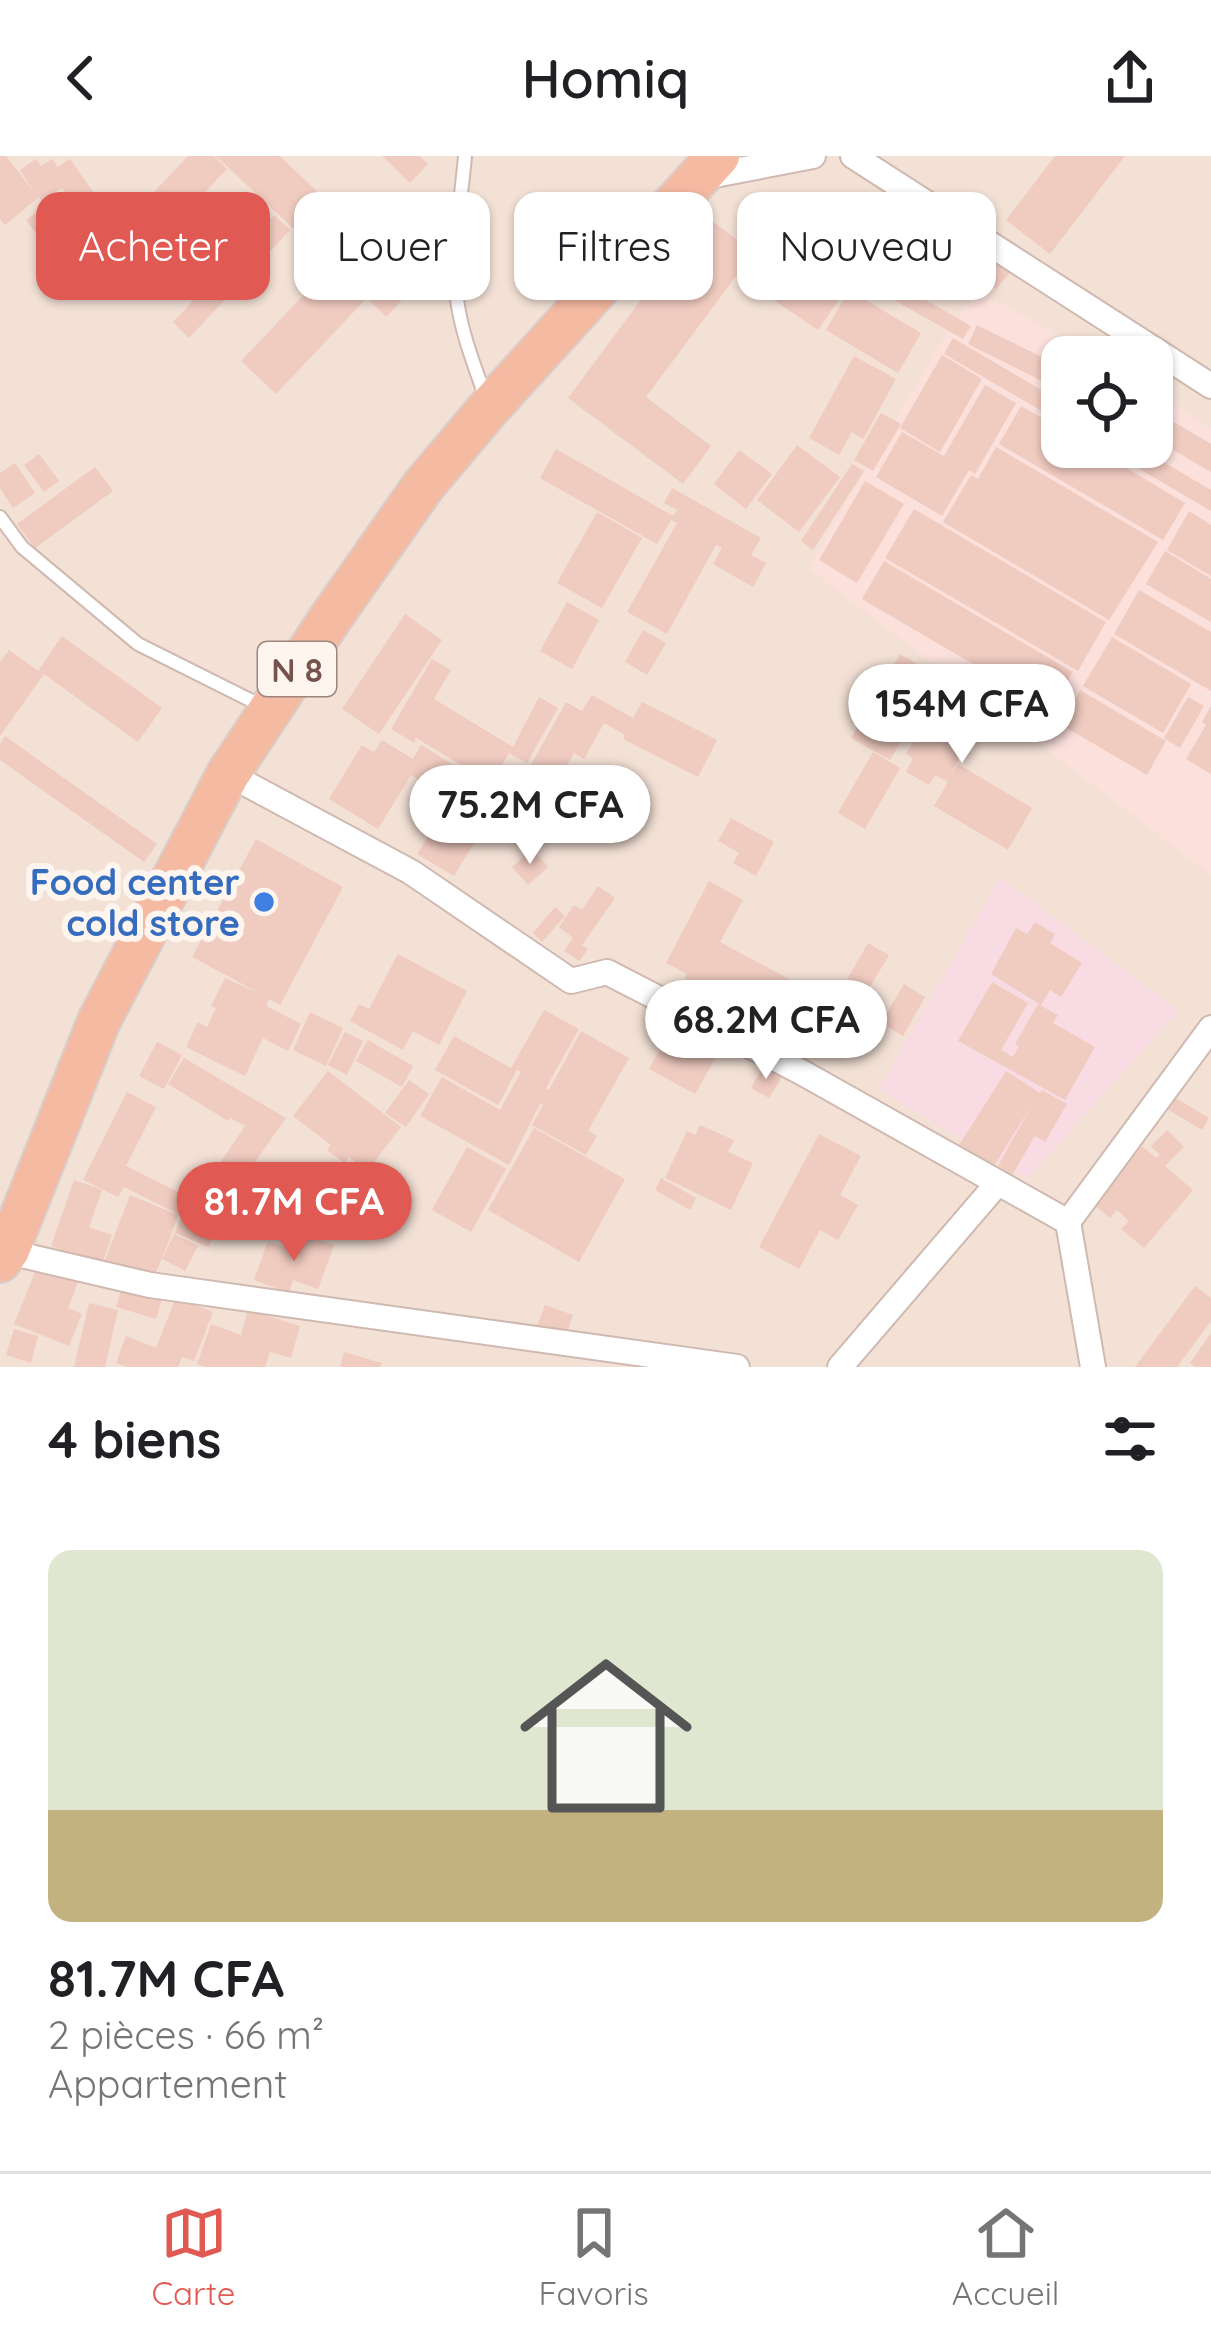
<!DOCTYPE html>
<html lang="fr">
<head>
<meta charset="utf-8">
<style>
	:root { --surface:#fff; --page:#f6f6f6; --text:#202124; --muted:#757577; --line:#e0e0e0; --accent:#e05952 }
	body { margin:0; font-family:Quicksand,sans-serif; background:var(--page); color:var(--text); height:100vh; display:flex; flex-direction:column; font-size:45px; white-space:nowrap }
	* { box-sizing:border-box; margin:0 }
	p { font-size:39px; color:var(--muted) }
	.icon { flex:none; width:66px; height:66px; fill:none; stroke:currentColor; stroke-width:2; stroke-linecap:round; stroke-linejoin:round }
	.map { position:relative; height:1211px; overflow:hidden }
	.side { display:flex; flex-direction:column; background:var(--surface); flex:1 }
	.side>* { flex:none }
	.top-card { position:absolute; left:36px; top:36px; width:1140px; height:108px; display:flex; gap:24px }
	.fabs { position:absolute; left:1041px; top:180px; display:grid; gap:24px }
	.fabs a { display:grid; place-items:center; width:132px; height:132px; border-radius:24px; background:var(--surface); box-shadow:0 3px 9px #0004; font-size:60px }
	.price { position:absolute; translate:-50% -102px; padding:0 27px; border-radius:42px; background:#fff; color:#222; font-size:39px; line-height:78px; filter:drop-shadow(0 3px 6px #0008) }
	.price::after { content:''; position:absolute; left:50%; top:72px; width:36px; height:27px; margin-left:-18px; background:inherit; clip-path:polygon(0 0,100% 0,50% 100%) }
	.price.selected { background:var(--accent); color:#fff }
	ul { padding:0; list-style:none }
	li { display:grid; align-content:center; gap:24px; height:636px; padding:0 48px }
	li+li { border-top:3px solid var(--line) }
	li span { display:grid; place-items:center; height:372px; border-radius:24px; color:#555 }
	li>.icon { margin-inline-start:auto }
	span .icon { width:216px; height:216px; fill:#fffc; stroke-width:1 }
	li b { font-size:51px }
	h2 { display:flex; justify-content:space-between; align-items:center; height:144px; padding:0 48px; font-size:51px }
	.tag { padding:0 42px; border-radius:24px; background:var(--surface); box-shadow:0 3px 9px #0004; font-size:42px; line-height:108px }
	.tag.selected { background:var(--accent); color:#fff }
	header { display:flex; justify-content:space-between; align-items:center; height:156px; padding:0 48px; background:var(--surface); font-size:54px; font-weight:600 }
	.tab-bar { display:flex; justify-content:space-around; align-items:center; height:168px; border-top:3px solid var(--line); background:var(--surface); font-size:33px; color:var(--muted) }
	.tab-bar a { display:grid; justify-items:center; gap:6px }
	.tab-bar .selected { color:var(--accent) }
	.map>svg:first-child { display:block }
	.residential { fill:#f3e1d6; fill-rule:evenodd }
	.commercial { fill:#fbe0dc }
	.medical { fill:#f9dbe4 }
	.building { fill:#f0cbc0 }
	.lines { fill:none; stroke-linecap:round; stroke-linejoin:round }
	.service-casing { stroke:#cfb9b1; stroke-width:16 }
	.minor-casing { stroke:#cfb9b1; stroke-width:28 }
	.trunk-casing { stroke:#d8cfcd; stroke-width:46 }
	.service { stroke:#fff; stroke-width:12 }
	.minor { stroke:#fff; stroke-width:24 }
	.trunk { stroke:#f5baa2; stroke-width:42 }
	.shop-dot { fill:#3f7fe0; stroke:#fef5ee; stroke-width:4.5 }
	.labels { text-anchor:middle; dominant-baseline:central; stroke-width:12; stroke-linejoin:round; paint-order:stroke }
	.shield { fill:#fef5ee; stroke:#9e847d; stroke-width:3 }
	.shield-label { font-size:33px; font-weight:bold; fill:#75544d }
	.shop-label { font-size:36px; font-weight:bold; fill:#366cbe; stroke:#fef5ee; text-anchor:end }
</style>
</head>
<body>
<header><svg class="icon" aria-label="back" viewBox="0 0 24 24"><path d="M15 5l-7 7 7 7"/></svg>Homiq<svg class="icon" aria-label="share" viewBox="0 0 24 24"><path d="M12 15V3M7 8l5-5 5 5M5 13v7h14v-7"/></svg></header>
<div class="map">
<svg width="1211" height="1211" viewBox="0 0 1211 1211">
	<rect width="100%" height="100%" fill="#fcf1e8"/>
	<!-- residential -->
	<path class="residential" d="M0,0H1211V1211H0ZM1062,201H1152V291H1062Z"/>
	<!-- commercial -->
	<path class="commercial" d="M979,135L1097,201H1062V291H1152V235L1211,272V719L808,412L942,185Z"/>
	<!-- medical -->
	<path class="medical" d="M1000,722L1178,855L1027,1023L879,933Z"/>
	<!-- building -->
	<g class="building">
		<path d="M0,0H6L35,37L20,14L36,3L41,10L52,3L58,11L70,3L96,40L77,54L131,128L111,143L95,121L77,134L26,64L65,35L62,32L42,45L39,41L5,69L0,63Z"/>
		<path d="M188,0H214L227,13L134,111L107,86Z"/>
		<path d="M216,0H280L335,53L346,42L371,66L363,75L418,127L386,161L367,142L276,238L241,205L332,109Z"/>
		<path d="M382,0H419L428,8L410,27Z"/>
		<path d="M1055,0H1125L1050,98L1006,64Z"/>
		<path d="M891,36L915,51L893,86L869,71Z"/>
		<path d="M822,58L885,100L864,132L801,91Z"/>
		<path d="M920,58L936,69L918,97L902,87Z"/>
		<path d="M274,59L290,74L189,182L173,166Z"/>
		<path d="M704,59L754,96L646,241L711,290L683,328L568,242Z"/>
		<path d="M995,99L1012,114L996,133L979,118Z"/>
		<path d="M790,103L842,139L818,174L766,139Z"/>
		<path d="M877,116L971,170L963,183L869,130Z"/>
		<path d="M849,134L921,177L898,217L826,174Z"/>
		<path d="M977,169L1062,211V235L968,188Z"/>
		<path d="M953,182L1062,246V267L944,198Z"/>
		<path d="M942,199L982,223L940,296L900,272Z"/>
		<path d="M854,200L896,223L863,283L852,276L839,299L809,282Z"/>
		<path d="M985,229L1016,247L975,318L969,314L942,360L876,321L902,276L944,300Z"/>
		<path d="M1021,250L1062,274V291H1091L1185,347L1163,384L999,288Z"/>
		<path d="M881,257L901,268L873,315L854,304Z"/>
		<path d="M1167,262L1211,288V316L1155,283Z"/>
		<path d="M797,289L840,321L799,376L757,344Z"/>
		<path d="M996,291L1158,386L1109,464L943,366L971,319L978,323Z"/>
		<path d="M1102,291H1138L1211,334V355Z"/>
		<path d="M556,293L673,360L677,354L664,347L672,332L761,382L751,399L766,407L753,431L713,408L722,392L716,389L667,478L627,456L677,367L671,364L657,388L540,322Z"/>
		<path d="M739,294L772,318L746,353L714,328Z"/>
		<path d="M39,298L59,325L44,336L24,309Z"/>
		<path d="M15,307L35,337L13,352L0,332V317Z"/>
		<path d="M852,308L864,315L813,394L801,385Z"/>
		<path d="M95,311L113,335L35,392L17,368Z"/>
		<path d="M865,325L904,348L857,427L819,404Z"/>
		<path d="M914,353L1106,466L1078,515L885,402Z"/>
		<path d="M1189,355L1211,369V420L1167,394Z"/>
		<path d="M597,356L642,382L602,452L557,427Z"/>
		<path d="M1165,395L1211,423V466L1146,428Z"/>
		<path d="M884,405L1073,516L1051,554L862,443Z"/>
		<path d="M1139,434L1211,476V535L1114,478Z"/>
		<path d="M567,446L599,464L572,513L540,495Z"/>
		<path d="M405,458L442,484L379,578L342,553Z"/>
		<path d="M643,474L666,487L647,519L625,506Z"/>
		<path d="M62,480L162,552L138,586L44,518L0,580V506L9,494L38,515Z"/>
		<path d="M1112,481L1191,528L1163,577L1083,530Z"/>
		<path d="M900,498L939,521L890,604L851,582Z"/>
		<path d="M432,503L451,514L434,543L513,591L539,541L558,552L527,607L509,597L496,619L502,623L498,631L416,582L414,587L391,573Z"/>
		<path d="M947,513L983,535L976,547L968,541L963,549L982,560L950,619L958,608L1032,652L1008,694L934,650L948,626L935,619L929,629L906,616L913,602L906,598L937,543L931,540Z"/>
		<path d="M1080,534L1166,585L1147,619L1060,568Z"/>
		<path d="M592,539L633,562L642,546L717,584L698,621L623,583L625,579L604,567L584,603L574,597L551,638L523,623L566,546L582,555Z"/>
		<path d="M1188,541L1204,550L1180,592L1164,582Z"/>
		<path d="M1211,550V618L1186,603L1206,569L1202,566Z"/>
		<path d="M5,580L157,688L144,706L0,604V588Z"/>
		<path d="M382,584L413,603L421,589L503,639L454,720L417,698L451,643L411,619L378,673L329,643L362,589L374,596Z"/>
		<path d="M873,596L900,612L865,673L838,657Z"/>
		<path d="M731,662L774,686L756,720L733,707L739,697L718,685Z"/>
		<path d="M256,683L343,731L280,849L269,843L266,850L301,868L288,895L263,882L245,920L186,891L198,866L207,871L216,852L211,850L225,822L261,838L192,801Z"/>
		<path d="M532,693L548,711L528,729L512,711Z"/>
		<path d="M709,725L743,744L720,786L813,836L807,847L846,868L831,896L794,876L790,884L683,826L687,818L666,807Z"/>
		<path d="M598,730L615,742L582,789L588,793L579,805L564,795L573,782L559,771L574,749L582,754Z"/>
		<path d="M555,751L565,760L542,786L533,777Z"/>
		<path d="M1035,766L1055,778L1050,787L1082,807L1061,841L1050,834L1041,849L991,818L1016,772L1027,778Z"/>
		<path d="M868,787L889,799L857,853L837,841Z"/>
		<path d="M398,798L467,835L439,889L413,875L403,894L350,865L359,848L369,853Z"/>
		<path d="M992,826L1028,847L1001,894L1013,901L1019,890L1015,888L1038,848L1058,859L1053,867L1095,891L1065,944L958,885Z"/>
		<path d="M904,828L925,841L903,880L881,867Z"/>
		<path d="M544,854L579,873L546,932L549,934L581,875L629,902L588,975L597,980L586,999L532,969L543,949L540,948L509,1009L420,960L442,921L500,954L521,916L517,914L498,949L435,914L454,880L511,912Z"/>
		<path d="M310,856L343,872L326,910L293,894Z"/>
		<path d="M345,876L363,885L347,919L328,909Z"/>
		<path d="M669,877L715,903L695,938L649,913Z"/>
		<path d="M368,884L413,910L402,931L356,905Z"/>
		<path d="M157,886L182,899L164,933L139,920Z"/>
		<path d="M184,902L286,962L217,1060L194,1045L245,970L230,962L228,965L168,928Z"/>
		<path d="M763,911L782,921L769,942L751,932Z"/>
		<path d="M328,915L401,971L367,1015L349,1001L344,1007L327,994L331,989L293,960Z"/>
		<path d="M1006,915L1040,937L1042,934L1067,948L1045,986L1035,980L1012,1019L998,1010L1032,949L990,1016L956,994Z"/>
		<path d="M409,924L429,938L406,971L385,957Z"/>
		<path d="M127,936L156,951L126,1010L188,1041L180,1059L124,1031L118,1041L83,1024Z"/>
		<path d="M1174,941L1209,962L1202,974L1167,953Z"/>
		<path d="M700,969L734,984L728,996L753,1007L731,1054L665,1022L687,975L695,979Z"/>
		<path d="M534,972L625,1023L579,1106L488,1054Z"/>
		<path d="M1167,974L1184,991L1165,1010L1193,1034L1144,1092L1121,1073L1129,1065L1117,1054L1110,1062L1093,1048L1142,990L1156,1002L1160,999L1151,990Z"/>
		<path d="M819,978L861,1000L840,1039L858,1049L838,1084L820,1074L799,1113L759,1091Z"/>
		<path d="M467,991L506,1013L471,1076L432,1054Z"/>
		<path d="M661,1022L696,1042L690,1054L655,1034Z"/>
		<path d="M74,1024L102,1034L89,1071L112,1079L102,1108L51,1090Z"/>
		<path d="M130,1039L178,1059L172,1076L168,1075L172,1077L153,1124L105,1104Z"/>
		<path d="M186,1048L221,1062L209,1091L175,1077Z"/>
		<path d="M174,1078L198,1090L185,1115L162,1103Z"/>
		<path d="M302,1078L334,1089L318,1133L293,1124L289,1137L254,1124L268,1085L296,1095Z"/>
		<path d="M38,1109L78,1126L68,1152L82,1158L69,1190L14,1168Z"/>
		<path d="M1195,1130L1211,1142V1165L1177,1211H1135Z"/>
		<path d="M122,1131L162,1143L156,1163L116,1151Z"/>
		<path d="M176,1141L213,1156L194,1205L182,1201L178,1211H127L116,1207L126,1180L156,1192Z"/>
		<path d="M89,1147L118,1154L105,1211H74Z"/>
		<path d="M545,1149L573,1159L564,1186L535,1175Z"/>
		<path d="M248,1154L300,1170L291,1202L270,1196L265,1211H205L197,1208L211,1168L241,1179Z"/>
		<path d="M14,1173L38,1180L31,1207L6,1199Z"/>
		<path d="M1211,1177V1211H1195L1190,1207Z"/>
		<path d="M344,1196L382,1207L380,1211H340Z"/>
	</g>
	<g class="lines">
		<defs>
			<g id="service">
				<path d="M465,0C461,47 450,104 458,150C463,181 475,211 485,240"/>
				<path d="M0,361L22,391L138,488L264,551"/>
			</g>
			<g id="minor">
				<path d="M853,0L1211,230"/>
				<path d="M704,21L813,0"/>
				<path d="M228,618L411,716L571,825L607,816L803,917L1068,1066L1093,1211"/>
				<path d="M1068,1066L1211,872"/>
				<path d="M0,1094L150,1129L737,1211"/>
				<path d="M840,1211L997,1028"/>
			</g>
			<path id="trunk" d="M0,1105L8,1094L99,865L228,618L332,460L424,329L489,252L718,0"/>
		</defs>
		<!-- service casing -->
		<use href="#service" class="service-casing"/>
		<!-- minor casing -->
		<use href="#minor" class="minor-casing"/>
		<!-- trunk casing -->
		<use href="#trunk" class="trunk-casing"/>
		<!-- service -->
		<use href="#service" class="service"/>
		<!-- minor -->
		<use href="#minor" class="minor"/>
		<!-- trunk -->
		<use href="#trunk" class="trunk"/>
	</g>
	<!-- markers -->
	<circle class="shop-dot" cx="264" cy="746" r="12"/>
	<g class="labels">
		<!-- shield labels -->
		<rect class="shield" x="258" y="486" width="78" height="54" rx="9"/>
		<g class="shield-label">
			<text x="297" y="513">N 8</text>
		</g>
		<!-- shop labels -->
		<g class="shop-label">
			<text x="240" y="725">Food center<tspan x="240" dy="41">cold store</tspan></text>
		</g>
	</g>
</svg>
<div class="fabs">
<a><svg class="icon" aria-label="locate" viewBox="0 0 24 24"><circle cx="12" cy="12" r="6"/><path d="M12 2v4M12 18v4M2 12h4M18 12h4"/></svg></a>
</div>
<b class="price" style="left:962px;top:610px">154M CFA</b>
<b class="price" style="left:530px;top:711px">75.2M CFA</b>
<b class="price" style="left:766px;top:926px">68.2M CFA</b>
<b class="price selected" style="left:294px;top:1108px">81.7M CFA</b>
<div class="top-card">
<a class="tag selected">Acheter</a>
<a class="tag">Louer</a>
<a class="tag">Filtres</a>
<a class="tag">Nouveau</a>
</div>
</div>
<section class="side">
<h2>4 biens<svg class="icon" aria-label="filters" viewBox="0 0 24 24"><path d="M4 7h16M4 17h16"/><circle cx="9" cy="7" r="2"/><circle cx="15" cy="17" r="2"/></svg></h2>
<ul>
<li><span style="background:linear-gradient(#dfe7d0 70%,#c2b280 0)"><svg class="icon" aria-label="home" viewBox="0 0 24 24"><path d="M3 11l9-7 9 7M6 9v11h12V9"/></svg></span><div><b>81.7M CFA</b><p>2 pièces · 66 m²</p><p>Appartement</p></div></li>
</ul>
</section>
<nav class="tab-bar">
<a class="selected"><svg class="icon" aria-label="map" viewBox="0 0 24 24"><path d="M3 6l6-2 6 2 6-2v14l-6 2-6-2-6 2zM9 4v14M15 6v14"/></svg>Carte</a>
<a><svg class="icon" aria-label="saved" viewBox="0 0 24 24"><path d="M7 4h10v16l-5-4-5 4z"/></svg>Favoris</a>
<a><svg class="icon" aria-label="home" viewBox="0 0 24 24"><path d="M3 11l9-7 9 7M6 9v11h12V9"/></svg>Accueil</a>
</nav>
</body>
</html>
